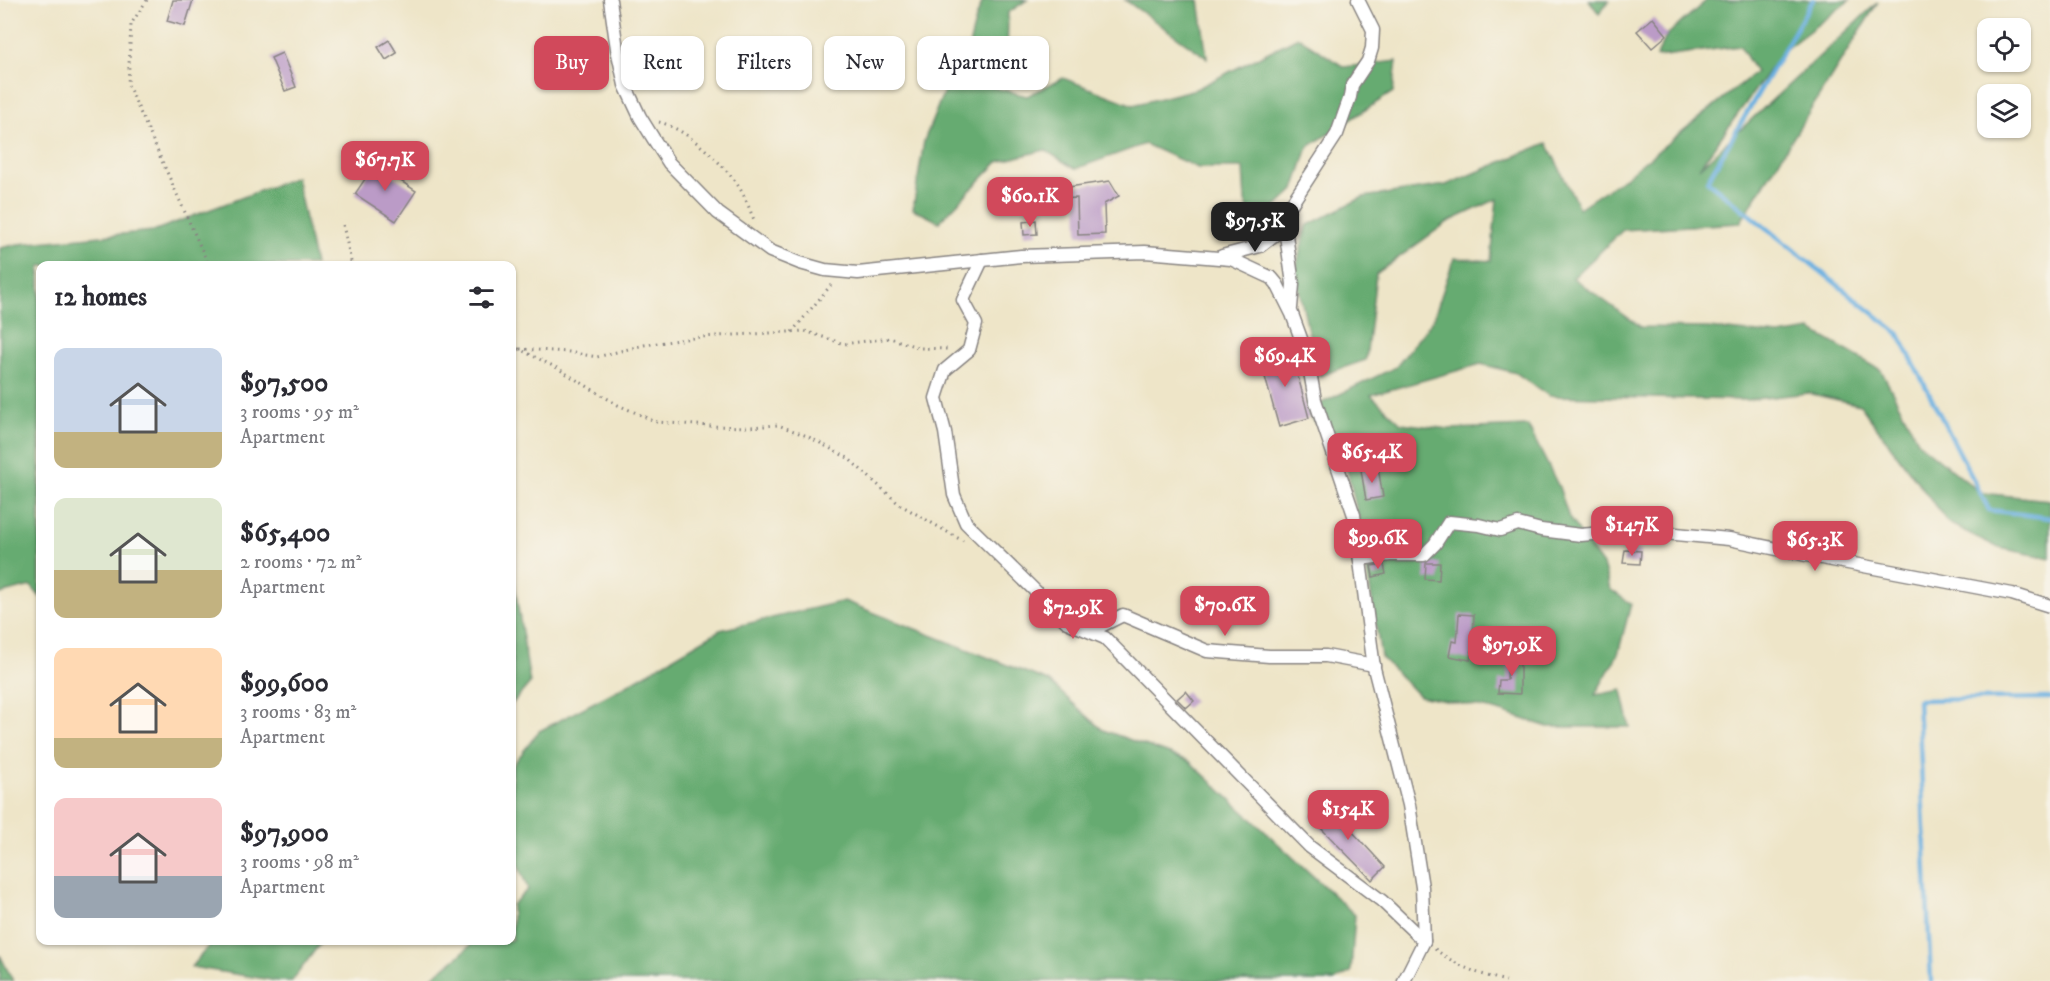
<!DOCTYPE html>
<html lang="en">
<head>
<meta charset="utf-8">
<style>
	:root { --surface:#fff; --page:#f7f7f7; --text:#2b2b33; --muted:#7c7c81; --accent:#d1495b }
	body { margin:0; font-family:"IM FELL DW Pica",serif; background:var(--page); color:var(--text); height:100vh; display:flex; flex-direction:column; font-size:22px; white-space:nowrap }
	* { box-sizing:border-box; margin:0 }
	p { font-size:20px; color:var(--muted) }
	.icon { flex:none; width:33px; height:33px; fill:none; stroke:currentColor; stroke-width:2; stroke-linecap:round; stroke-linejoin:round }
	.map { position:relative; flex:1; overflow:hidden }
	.panel { position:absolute; left:36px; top:261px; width:480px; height:684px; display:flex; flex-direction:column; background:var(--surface); border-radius:12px; box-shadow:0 2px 4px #0004 }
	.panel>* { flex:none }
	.hud { position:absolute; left:534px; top:36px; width:570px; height:54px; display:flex; gap:12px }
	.buttons { position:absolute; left:1977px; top:18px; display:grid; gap:12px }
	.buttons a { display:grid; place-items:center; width:54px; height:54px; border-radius:12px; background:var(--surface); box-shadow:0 2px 4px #0004; font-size:30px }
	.price { position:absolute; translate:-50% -51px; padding:0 14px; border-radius:12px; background:var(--accent); color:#fff; font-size:20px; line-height:39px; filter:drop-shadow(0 2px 3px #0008) }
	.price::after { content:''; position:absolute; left:50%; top:36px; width:18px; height:14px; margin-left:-9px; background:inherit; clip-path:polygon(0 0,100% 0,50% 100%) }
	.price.on { background:#222; color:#fff }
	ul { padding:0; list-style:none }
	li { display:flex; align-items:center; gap:18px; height:150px; padding:0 18px }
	li span { display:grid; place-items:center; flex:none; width:168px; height:120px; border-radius:12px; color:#555 }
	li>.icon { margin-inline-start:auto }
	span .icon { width:72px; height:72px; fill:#fffc; stroke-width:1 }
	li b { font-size:26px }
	h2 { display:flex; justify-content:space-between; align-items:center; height:72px; padding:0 18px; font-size:26px }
	.tag { padding:0 21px; border-radius:12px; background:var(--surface); box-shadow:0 2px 4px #0004; font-size:21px; line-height:54px }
	.tag.on { background:var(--accent); color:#fff }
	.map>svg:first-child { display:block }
	.forest { fill:#66ab71; stroke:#446656; stroke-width:1.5 }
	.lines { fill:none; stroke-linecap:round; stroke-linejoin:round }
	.stream { stroke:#6bb0e1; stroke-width:4.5 }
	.building { fill:#bb9bc7 }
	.street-casing { stroke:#888482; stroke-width:15 }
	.path { stroke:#888482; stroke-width:3; stroke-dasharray:1.5 4.5; stroke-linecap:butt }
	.street { stroke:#fff; stroke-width:12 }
</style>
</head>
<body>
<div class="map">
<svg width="2050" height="981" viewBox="0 0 2050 981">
	<rect width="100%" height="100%" fill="#f7f3e8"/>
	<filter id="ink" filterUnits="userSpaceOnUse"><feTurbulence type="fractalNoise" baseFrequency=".0167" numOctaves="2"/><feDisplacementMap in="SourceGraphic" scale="12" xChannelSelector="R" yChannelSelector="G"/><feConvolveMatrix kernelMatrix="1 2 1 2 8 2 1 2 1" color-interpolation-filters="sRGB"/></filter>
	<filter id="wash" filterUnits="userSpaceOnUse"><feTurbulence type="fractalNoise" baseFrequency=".008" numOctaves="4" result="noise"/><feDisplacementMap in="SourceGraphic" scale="24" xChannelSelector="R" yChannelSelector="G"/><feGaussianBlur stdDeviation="1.35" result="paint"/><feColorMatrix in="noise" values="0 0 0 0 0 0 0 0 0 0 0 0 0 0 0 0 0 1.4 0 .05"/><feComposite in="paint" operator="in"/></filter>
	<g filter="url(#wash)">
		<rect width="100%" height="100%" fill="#eee5c8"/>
		<!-- forest -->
		<g class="forest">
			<path d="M983,0H1027L1008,13L1007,67L968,50L976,18Z"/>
			<path d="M1125,0H1199L1207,58Z"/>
			<path d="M1589,0H1609L1599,14Z"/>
			<path d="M1707,0H1850L1783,51L1699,168L1878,2L1740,223L1623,230L1573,278L1641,327L1708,328L1779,335L1811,330L1881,370L1919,443L1981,493L2050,500V558L1999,548L1948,523L1860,405L1808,393L1746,400L1549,396L1516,373L1481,364L1371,395L1401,423L1449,429L1528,426L1559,487L1569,518L1603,565L1610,589L1631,604L1618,654L1595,695L1622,690L1630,727H1548L1495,710L1419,696L1381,657L1359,520L1343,452L1305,411L1396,367L1433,320L1454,258L1491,261L1497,199L1448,222L1376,274L1366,360L1319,376L1295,273L1306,226L1363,197L1446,185L1547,143L1579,208L1624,178L1756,72L1740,46L1656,57L1667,35Z"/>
			<path d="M1298,37L1344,67L1397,61L1393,92L1308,147L1294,190L1256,226L1245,201L1243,168H1198L1145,144L1075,169L1045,150L998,162L939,222L913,209L924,141L950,76L1027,96L1063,78L1133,105L1196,89Z"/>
			<path d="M296,177L315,265L40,266V597L31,586L0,594V248L18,244L153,231Z"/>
			<path d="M512,568L530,683L512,704Z"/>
			<path d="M844,601L1048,681L1103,730L1189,761L1355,915L1351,972L1334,981H427L460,955L475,941L512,940V905L528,889L512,850V766L539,731L625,686L720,630Z"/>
			<path d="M213,941V940L322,941L292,981H278L191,967Z"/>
			<path d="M0,955L13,981H0Z"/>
		</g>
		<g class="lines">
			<!-- stream -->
			<g class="stream">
				<path d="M1813,0L1707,181L1898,333L1989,510L2050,518"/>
				<path d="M1931,981L1918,700L2050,698"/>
			</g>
		</g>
		<g id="blocks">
			<!-- building -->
			<g class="building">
				<path d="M173,0H193L185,26L167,21Z"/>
				<path d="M1653,18L1667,35L1652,48L1637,31Z"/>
				<path d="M389,40L397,53L386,60L378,47Z"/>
				<path d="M282,53L296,87L285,91L271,58Z"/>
				<path d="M375,164L416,191L396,221L355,194Z"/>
				<path d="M1110,181L1119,196L1104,204L1105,234L1078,235L1077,198L1042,200L1041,191Z"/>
				<path d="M1036,220L1037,234L1024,235L1023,222Z"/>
				<path d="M1291,350L1309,418L1279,427L1260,359Z"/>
				<path d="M1378,467L1383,497L1366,500L1361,470Z"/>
				<path d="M1625,550L1641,551L1640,564L1623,563Z"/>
				<path d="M1426,563H1440L1439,580L1425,579Z"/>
				<path d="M1384,564L1386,574L1373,577L1371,566Z"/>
				<path d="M1459,614L1474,615L1473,645L1470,660L1449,656L1452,641L1457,642Z"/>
				<path d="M1508,655L1520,656V694L1498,693L1499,680H1507Z"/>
				<path d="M1186,691L1194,701L1186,708L1177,699Z"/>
				<path d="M1327,804L1385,867L1372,880L1310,817Z"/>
			</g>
		</g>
	</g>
	<g filter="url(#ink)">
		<use href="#blocks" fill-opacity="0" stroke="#888482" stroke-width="1.5"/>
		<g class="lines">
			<defs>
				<g id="street">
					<path d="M610,0L617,49L625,85L640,117L653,138L669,163L718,213L770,251L800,263L825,270L858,273L1021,256L1145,252L1231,259L1272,278L1277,284L1292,314L1307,355L1315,400L1354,515L1374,668L1409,805L1422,887L1424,941L1404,981"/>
					<path d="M1284,221L1293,284L1291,308"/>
					<path d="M1222,256L1260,246L1278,232L1283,217L1337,134L1350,97L1352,85L1368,61L1372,48L1373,30L1358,0"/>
					<path d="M982,260L963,300L976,324L969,350L945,370L936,398L945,432L954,495L966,523L1067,622L1105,638L1310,847L1382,901L1424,941"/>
					<path d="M1360,559L1390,555H1424L1435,544L1449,522L1479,525L1500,530L1518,524L1541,530L1581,535L1633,530L1729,539L1811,556L2012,594L2050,606"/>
					<path d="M1091,631L1123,615L1207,651L1269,656H1326L1374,665"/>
				</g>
			</defs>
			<!-- street casing -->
			<use href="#street" class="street-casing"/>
			<!-- path -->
			<g class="path">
				<path d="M147,0L131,24L128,85L209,266"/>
				<path d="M659,122C687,129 723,163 739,187C746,198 750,211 755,222"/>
				<path d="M343,225L352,266"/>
				<path d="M792,332L831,285"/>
				<path d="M512,349H519L557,368L618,405L657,422L709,426L750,427L778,425L807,436L848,458L899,504L963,541"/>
				<path d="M520,349L569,352L597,357L644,345L700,337L805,331L844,344L890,338L920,348L948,349"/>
				<path d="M1435,949C1458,967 1478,974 1506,981"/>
			</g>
			<!-- street -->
			<use href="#street" class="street"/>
		</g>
	</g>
</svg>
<div class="buttons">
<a><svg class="icon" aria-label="locate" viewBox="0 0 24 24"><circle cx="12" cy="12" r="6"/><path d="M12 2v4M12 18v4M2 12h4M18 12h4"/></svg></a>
<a><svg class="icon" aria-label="layers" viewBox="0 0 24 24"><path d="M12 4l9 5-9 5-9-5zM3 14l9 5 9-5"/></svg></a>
</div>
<b class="price" style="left:385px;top:192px">$67.7K</b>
<b class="price" style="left:1030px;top:228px">$60.1K</b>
<b class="price on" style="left:1255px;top:253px">$97.5K</b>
<b class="price" style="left:1285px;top:388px">$69.4K</b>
<b class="price" style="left:1372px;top:484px">$65.4K</b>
<b class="price" style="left:1632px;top:557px">$147K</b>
<b class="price" style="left:1378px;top:570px">$99.6K</b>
<b class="price" style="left:1815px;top:572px">$65.3K</b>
<b class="price" style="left:1225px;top:637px">$70.6K</b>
<b class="price" style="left:1073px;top:640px">$72.9K</b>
<b class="price" style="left:1512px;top:677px">$97.9K</b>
<b class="price" style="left:1348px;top:841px">$154K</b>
<div class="hud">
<a class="tag on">Buy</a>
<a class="tag">Rent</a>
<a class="tag">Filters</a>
<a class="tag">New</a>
<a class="tag">Apartment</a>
</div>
<section class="panel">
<h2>12 homes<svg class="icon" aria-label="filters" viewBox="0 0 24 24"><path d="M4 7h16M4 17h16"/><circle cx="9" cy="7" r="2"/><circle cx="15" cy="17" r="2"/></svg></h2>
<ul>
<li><span style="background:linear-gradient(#c9d6e8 70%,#c2b280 0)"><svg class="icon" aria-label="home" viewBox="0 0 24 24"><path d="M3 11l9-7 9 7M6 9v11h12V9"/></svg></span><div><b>$97,500</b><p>3 rooms · 95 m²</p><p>Apartment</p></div></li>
<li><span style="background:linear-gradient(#dfe7d0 60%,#c2b280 0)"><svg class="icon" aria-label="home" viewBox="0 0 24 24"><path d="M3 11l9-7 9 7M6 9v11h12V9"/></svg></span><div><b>$65,400</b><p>2 rooms · 72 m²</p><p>Apartment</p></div></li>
<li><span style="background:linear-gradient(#ffd9b3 75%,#c2b280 0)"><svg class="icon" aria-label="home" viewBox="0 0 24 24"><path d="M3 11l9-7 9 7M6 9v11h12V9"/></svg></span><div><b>$99,600</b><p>3 rooms · 83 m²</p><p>Apartment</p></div></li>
<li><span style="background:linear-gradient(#f6c9c9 65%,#9aa5b1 0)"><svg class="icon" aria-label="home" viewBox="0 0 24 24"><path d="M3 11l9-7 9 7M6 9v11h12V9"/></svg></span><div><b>$97,900</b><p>3 rooms · 98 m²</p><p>Apartment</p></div></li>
</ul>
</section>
</div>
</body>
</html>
